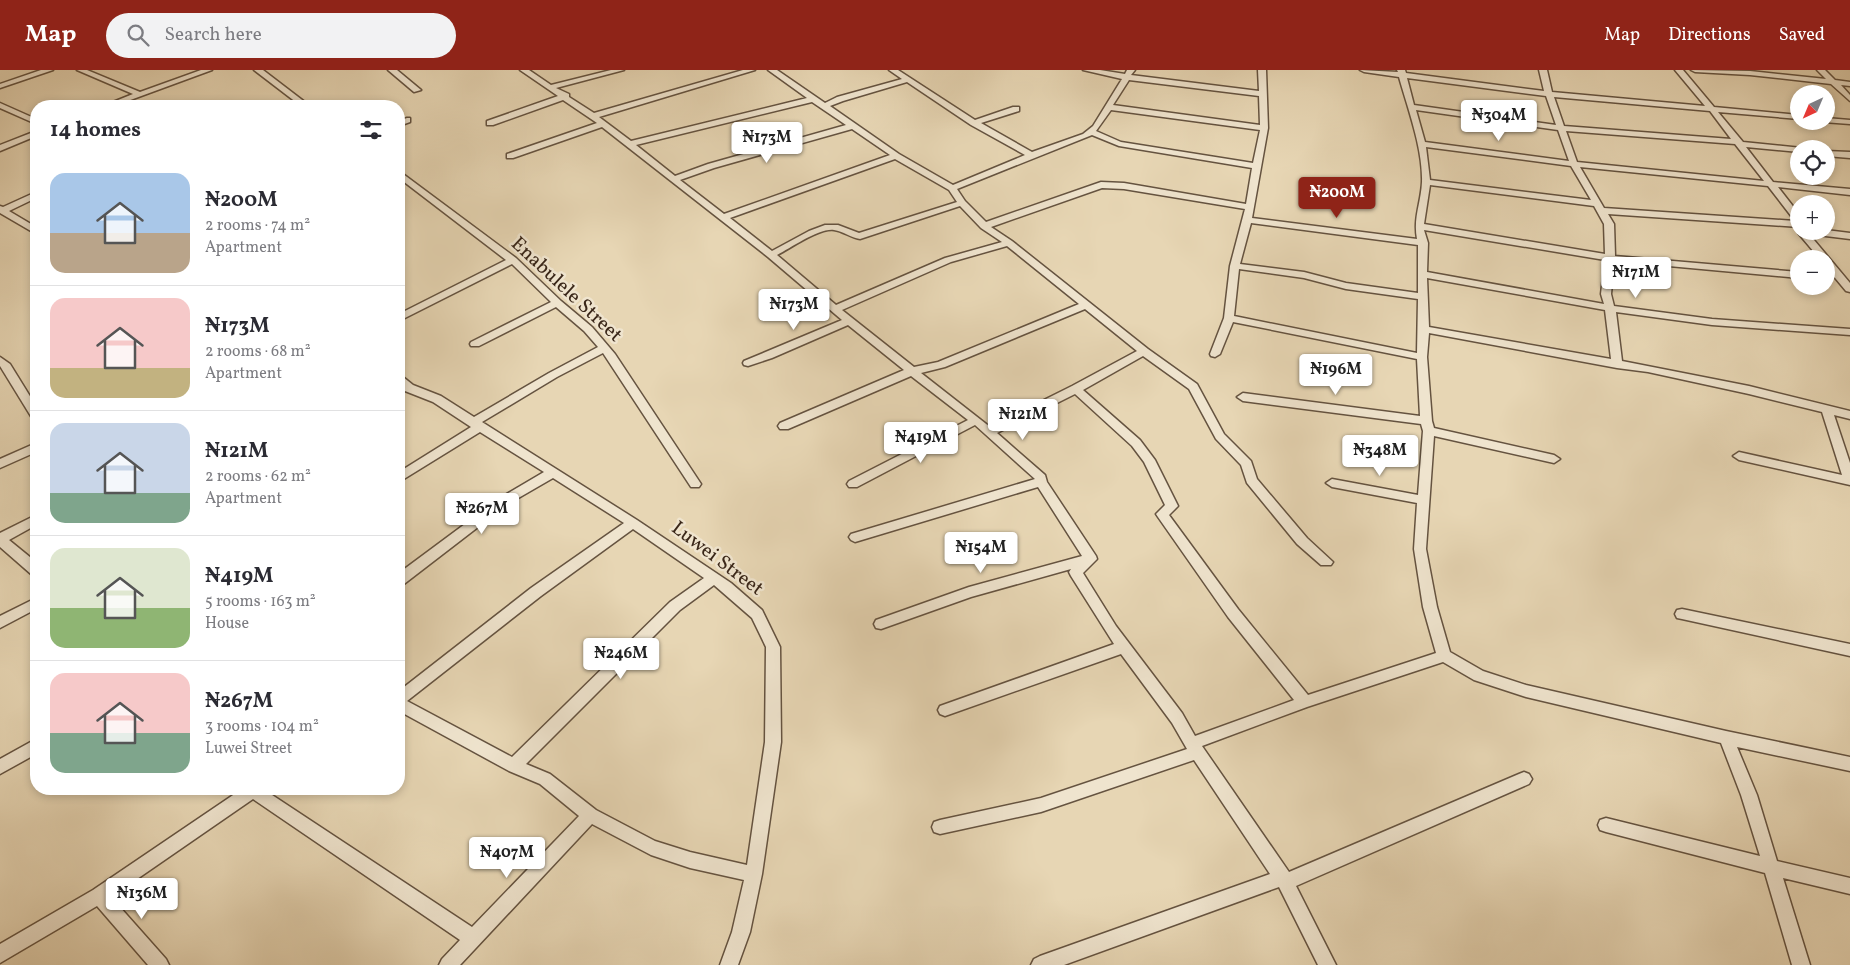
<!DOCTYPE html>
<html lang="en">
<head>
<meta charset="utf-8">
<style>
	:root { --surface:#fff; --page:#f2f2f3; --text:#2b2b33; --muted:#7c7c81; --line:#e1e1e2; --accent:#8f2418 }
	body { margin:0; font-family:Vollkorn,serif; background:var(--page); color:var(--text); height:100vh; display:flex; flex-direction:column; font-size:19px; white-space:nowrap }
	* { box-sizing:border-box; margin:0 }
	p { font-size:16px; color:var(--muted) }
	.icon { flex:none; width:28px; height:28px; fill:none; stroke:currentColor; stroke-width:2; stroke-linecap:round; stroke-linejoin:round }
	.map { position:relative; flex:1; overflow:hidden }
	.details { position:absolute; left:30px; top:30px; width:375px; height:695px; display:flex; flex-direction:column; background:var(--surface); border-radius:20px; box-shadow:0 2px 8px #0003 }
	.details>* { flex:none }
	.needle { width:32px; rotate:224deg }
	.tools { position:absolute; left:1790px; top:15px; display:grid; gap:10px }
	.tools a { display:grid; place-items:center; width:45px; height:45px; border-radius:50%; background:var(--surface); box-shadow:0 2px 8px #0003; font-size:25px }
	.price { position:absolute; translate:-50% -42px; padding:0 11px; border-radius:5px; background:#fff; color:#222; font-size:16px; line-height:32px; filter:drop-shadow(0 1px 2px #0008) }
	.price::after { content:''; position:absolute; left:50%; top:30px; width:15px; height:11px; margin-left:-8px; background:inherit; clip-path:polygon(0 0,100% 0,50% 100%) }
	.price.current { background:var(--accent); color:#fff }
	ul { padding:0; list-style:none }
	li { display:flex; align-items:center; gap:15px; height:125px; padding:0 20px }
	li+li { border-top:1px solid var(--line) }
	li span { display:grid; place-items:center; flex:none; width:140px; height:100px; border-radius:15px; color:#555 }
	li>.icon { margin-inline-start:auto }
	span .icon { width:60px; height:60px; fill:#fffc; stroke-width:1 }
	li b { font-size:21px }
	h2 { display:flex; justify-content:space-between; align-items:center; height:60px; padding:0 20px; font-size:21px }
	header { display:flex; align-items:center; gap:30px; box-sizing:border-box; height:70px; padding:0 25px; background:var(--accent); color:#fff }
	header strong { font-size:24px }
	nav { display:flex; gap:28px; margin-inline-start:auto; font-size:18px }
	.search { width:350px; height:45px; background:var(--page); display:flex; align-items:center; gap:12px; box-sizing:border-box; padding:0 18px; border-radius:28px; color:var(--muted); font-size:19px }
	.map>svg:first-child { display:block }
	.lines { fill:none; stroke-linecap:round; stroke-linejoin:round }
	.minor-casing { stroke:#655340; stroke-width:3 }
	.minor { fill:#efe4ce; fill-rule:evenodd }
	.labels { text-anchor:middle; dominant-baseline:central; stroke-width:5; stroke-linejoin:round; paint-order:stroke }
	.street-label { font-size:20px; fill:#3a2719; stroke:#efe4ce }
</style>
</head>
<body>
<header>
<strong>Map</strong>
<div class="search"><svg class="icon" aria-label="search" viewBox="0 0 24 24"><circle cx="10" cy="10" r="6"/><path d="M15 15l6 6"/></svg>Search here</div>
<nav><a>Map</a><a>Directions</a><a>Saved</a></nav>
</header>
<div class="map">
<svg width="1850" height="895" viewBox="0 0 1850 895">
	<rect width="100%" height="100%" fill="#e7d6b4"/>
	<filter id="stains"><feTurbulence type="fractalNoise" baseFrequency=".004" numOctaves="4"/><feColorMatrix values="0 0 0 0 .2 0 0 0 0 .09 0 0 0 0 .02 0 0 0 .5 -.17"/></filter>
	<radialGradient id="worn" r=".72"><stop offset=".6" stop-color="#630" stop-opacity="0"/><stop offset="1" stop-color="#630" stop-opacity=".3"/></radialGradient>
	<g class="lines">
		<defs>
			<g id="minor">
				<path d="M41,0H53L0,18V14Z"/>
				<path d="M77,0H87L140,22L201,0H212L114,36H103L133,24Z"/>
				<path d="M254,0H263L310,36H301Z"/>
				<path d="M388,0H397L421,20L414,22Z"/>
				<path d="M520,0H529L551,15L611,0H624L556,18L569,24V27L594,43L743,0H755L599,47L631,71L807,28L768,0H777L825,33L837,27L902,9L889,0H898L975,50L1013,37H1019V41L981,53L1032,82L1083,64L1093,56L1122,9L1083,0H1100L1125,4L1127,0H1135L1131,5L1259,21L1258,0H1266L1268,58L1252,148L1417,169C1413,148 1421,133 1422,112C1423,79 1408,39 1399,7L1364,2L1360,0L1398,2L1397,0H1405L1406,3L1544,21L1539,0H1547L1552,22L1705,36L1675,0H1683L1714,37L1799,45V49L1718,42L1743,72L1802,78L1799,79V82L1746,77L1773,112L1850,119V125L1778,117L1799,144V157L1608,144L1614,154L1615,186L1799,202V208L1614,191L1611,224L1614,236L1712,249L1850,259V265L1712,255L1616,242L1622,291L1749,316L1850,341V349L1834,345L1850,393V415L1739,390L1733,386L1739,382L1842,405L1822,342L1749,324L1648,302L1617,298L1429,263L1427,287L1432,351L1434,358L1554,385L1560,389L1554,393L1434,366L1426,479L1437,537L1450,582L1483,601L1526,615L1726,661L1850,687V701L1737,677L1757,725L1777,791L1850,808V824L1783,808L1810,895H1792L1765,803L1606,762L1600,760L1598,755L1600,750L1606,748L1760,786L1741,725L1721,673L1526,627L1474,610L1443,592L1307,637L1202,676L1289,802L1519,704L1524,702L1529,704L1532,709L1529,714L1296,816L1336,895H1318L1279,817L1064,895H1031L1034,889L1040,886L1270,804L1194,690L1041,742L940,764L934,762L932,757L934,752L940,750L1041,728L1187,679L1172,653L1121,584L945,646L940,644L938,640L940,636L1114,574L1071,506L1069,502L1071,499L971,527L881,559L876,558L874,554L876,550L969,517L1082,486L1038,417L855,472L851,470L849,467L851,464L1035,409L975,355L857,417H849L847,414L849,411L968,350L911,306L788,359H780L778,356L780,353L904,300L848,255L772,288L748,296L744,295L743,293L744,291L842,250L768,187L602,57L513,88H507V84L597,53L563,30L493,55H487V51L558,26ZM1407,8L1546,26L1556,55L1414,35ZM1129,10L1259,26L1260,55L1113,35ZM907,12L971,55L1025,85L953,115L899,84L830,36L843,31ZM1554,27L1710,41L1731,69L1564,56ZM812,32L846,55L708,94L675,106L636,75ZM1111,40L1260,60L1253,93L1121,72L1096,61ZM1416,40L1558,60L1569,91L1425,72ZM852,59L890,85L724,144L680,110L714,98ZM1566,61L1735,74L1764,111L1577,92ZM1092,65L1119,76L1252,98L1246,134L1124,113L1101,112L986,152L965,131L957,119ZM1426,77L1571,96L1591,130L1430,110ZM895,89L949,120L957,132L859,163L838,155H825L809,161L772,181L730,148ZM1580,97L1768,116L1795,151L1604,138ZM1430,115L1594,136L1604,154L1605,184L1424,154ZM1102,118L1124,119L1245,139L1230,196L1224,248L1210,284L1211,286L1215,287L1220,284L1233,252L1417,289L1420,346L1243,323L1237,327L1243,331L1421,354L1423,361L1418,425L1332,409L1326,413L1332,417L1417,433L1414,479L1423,537L1436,583L1308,625L1238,539L1169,445L1178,436L1155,390L1140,370L1083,320L1143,286L1189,319L1216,369L1241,395L1247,413L1297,474L1321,495H1331L1333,492L1307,468L1257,409L1251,391L1224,364L1197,314L1148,279L1012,171L991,157ZM960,136L981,158L1002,172L945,188L836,235L777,185C791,178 819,158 834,160C843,161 851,168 860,169ZM1251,153L1418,175V223L1346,213L1304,202L1240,194ZM1424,160L1605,190L1601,224L1604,234L1427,202L1428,173ZM1007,176L1079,234L938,292L914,297L842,240L951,192ZM1239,199L1304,208L1346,219L1418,229L1417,283L1234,246ZM1427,208L1605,240L1611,289L1429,257ZM1085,239L1137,281L1072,316L990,357L921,303L945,297ZM1075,324L1132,376L1144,392L1165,435L1156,444L1158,447L1228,547L1294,630L1195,666L1182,643L1116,556L1083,503L1097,489L1096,486L1047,412L1045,405L997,363Z"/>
				<path d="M1691,0L1750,1L1826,9L1817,0H1825L1835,10L1850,12V16L1841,15L1850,25V31L1831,14L1750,5L1695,2Z"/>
				<path d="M0,33L36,49V54L0,38Z"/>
				<path d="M407,48H410V52L399,56V51Z"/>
				<path d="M1826,48L1850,50V54L1823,52L1826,51Z"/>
				<path d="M36,61V66L0,81V75Z"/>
				<path d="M1826,81L1850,82V88L1826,86Z"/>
				<path d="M399,101L516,188L561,231L592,257L615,284L701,414L699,417H691L603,283L557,307L482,352L637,450L731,513L762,540L780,577L781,672L762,804L750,862L738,895H720L732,862L744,810L690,798L651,785L592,754L460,895H439L442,889L460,870L253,729L111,827L166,889L169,895H148L97,836L0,893V874L93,820L242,719H263L472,857L579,746L540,714L509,701L399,641V621L531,518L624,453L553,408L508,434L404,514L399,515V503L500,428L544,402L480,362L399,412V402L471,357L433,332L405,321L399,315V306L403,307L413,315L441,326L474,347L549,303L598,277L584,261L556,237L479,276H471L470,274L471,272L551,232L512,194L399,251V244L506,190L399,108ZM633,459L704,508L670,532L512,687L407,631L541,526ZM714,515L752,548L766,577L765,672L747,795L690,782L655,771L596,740L550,704L526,694L680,540Z"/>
				<path d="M36,122V128L9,141L36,157V164L0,143V136L3,137Z"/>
				<path d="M1798,159L1799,161L1826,160L1850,163V169L1809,164L1850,213V222L1846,221L1826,197V189H1820L1798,163Z"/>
				<path d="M0,287L10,294L36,336V349L32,348L0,296Z"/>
				<path d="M36,373V382L0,398V389Z"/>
				<path d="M36,445V455L9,470L36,492V505L31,504L0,477V463Z"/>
				<path d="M36,528V539L0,558V546Z"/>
				<path d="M1682,539L1850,574V586L1682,549L1677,548L1675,544L1677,540Z"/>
				<path d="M36,669V684L0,704V689Z"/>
			</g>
		</defs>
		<!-- minor casing -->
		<use href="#minor" class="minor-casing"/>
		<!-- minor -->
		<use href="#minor" class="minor"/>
	</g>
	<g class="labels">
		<!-- street labels -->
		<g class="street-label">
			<text transform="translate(566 220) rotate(43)">Enabulele Street</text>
			<text transform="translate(717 489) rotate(37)">Luwei Street</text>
		</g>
	</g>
	<rect width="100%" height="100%" filter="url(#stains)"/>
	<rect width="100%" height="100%" fill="url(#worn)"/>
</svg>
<div class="tools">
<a><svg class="needle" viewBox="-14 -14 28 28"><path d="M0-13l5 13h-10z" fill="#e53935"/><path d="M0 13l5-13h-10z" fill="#7c7c81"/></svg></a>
<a><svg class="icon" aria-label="locate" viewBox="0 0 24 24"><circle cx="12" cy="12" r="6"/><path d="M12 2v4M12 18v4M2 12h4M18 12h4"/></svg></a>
<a>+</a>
<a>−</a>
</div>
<b class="price" style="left:1499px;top:72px">₦304M</b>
<b class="price" style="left:767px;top:94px">₦173M</b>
<b class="price current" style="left:1337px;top:149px">₦200M</b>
<b class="price" style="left:1636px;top:229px">₦171M</b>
<b class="price" style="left:794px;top:261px">₦173M</b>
<b class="price" style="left:1336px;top:326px">₦196M</b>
<b class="price" style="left:1023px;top:371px">₦121M</b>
<b class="price" style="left:921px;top:394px">₦419M</b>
<b class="price" style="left:1380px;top:407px">₦348M</b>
<b class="price" style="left:482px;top:465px">₦267M</b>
<b class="price" style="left:981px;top:504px">₦154M</b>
<b class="price" style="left:621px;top:610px">₦246M</b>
<b class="price" style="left:507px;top:809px">₦407M</b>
<b class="price" style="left:142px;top:850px">₦136M</b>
<section class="details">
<h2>14 homes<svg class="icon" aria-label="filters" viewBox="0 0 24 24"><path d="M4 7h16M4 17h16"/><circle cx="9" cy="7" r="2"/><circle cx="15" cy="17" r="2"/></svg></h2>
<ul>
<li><span style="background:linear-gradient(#a9c7e8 60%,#b9a48a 0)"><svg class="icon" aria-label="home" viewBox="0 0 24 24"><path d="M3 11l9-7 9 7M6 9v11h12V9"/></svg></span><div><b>₦200M</b><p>2 rooms · 74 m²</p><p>Apartment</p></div></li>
<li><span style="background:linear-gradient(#f6c9c9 70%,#c2b280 0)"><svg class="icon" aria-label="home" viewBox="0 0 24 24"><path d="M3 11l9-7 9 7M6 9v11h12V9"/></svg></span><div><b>₦173M</b><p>2 rooms · 68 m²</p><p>Apartment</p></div></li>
<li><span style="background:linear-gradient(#c9d6e8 70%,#7fa58c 0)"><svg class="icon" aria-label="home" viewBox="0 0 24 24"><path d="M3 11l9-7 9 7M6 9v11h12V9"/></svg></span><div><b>₦121M</b><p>2 rooms · 62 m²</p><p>Apartment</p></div></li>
<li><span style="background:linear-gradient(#dfe7d0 60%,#8fb573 0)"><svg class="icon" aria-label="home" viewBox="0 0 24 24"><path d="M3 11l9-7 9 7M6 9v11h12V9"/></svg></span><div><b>₦419M</b><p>5 rooms · 163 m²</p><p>House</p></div></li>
<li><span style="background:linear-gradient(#f6c9c9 60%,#7fa58c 0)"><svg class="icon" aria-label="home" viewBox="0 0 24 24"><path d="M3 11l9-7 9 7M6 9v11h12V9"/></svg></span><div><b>₦267M</b><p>3 rooms · 104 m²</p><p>Luwei Street</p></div></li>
</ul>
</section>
</div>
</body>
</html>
